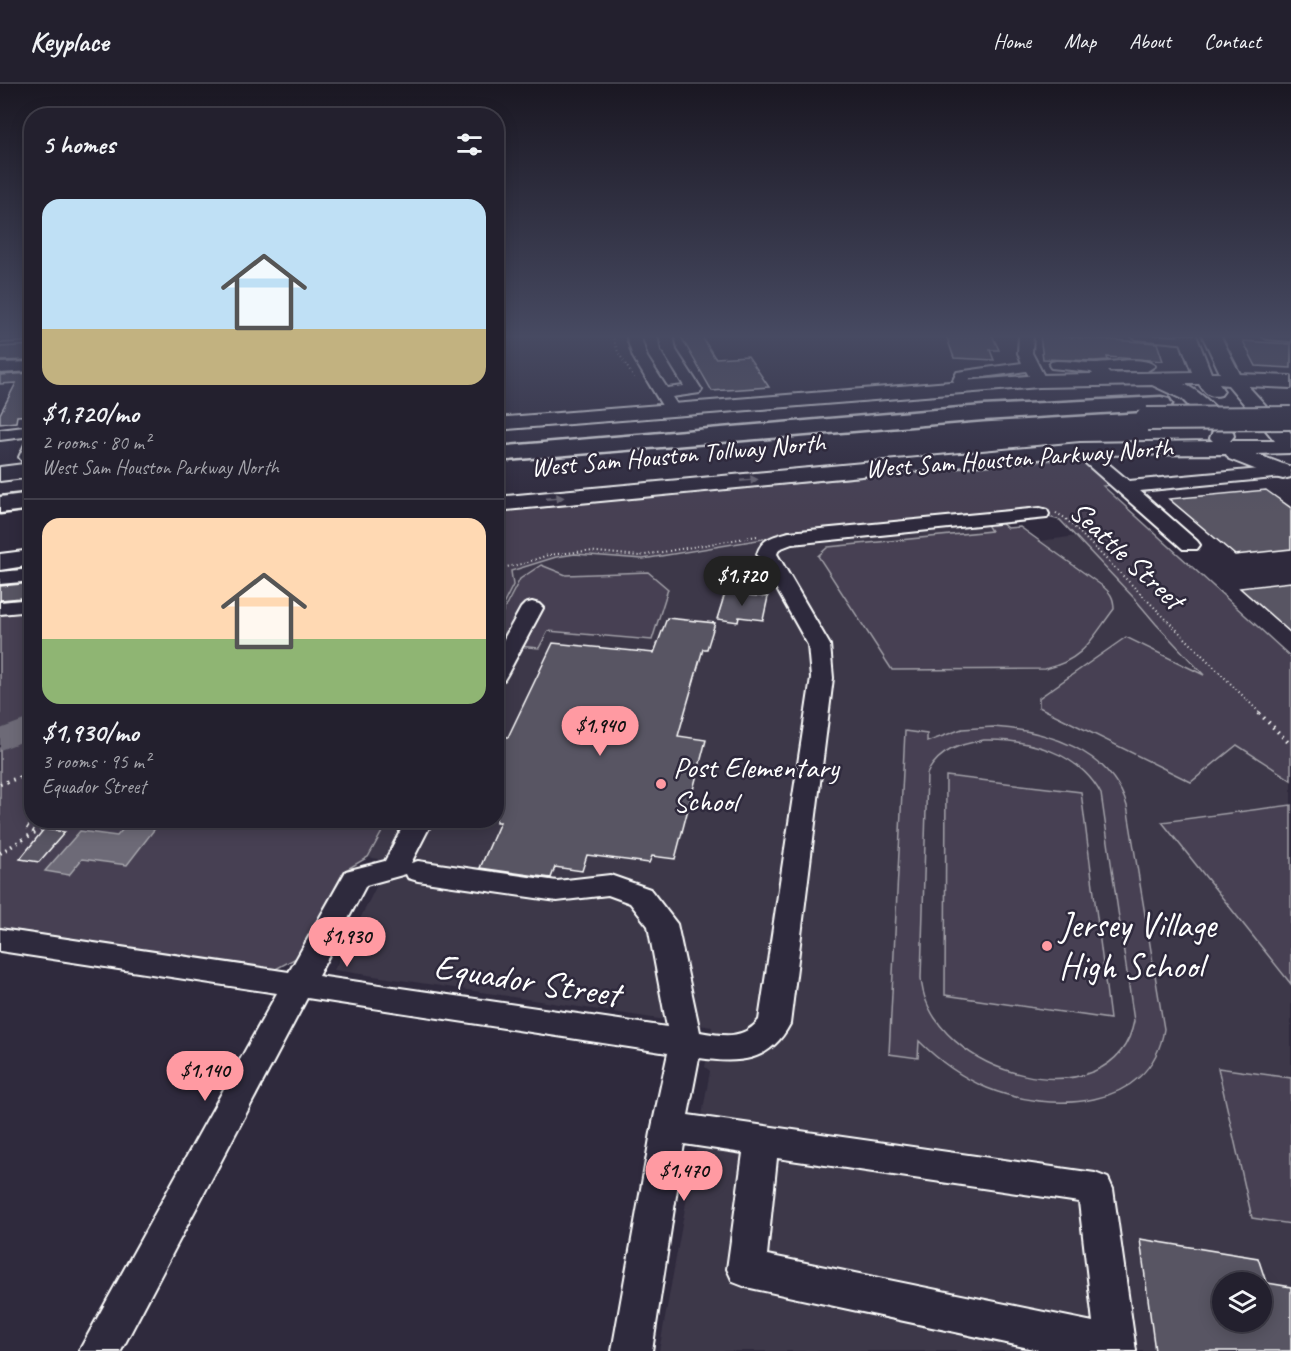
<!DOCTYPE html>
<html lang="en">
<head>
<meta charset="utf-8">
<style>
	:root { --surface:#23202e; --page:#2f2d3a; --text:#f1f3f6; --muted:#a3a3aa; --line:#403e4a; --accent:#ff9aa2 }
	body { margin:0; font-family:Caveat,sans-serif; background:var(--page); color:var(--text); height:100vh; display:flex; flex-direction:column; font-size:22px; white-space:nowrap }
	* { box-sizing:border-box; margin:0 }
	p { font-size:20px; color:var(--muted) }
	.icon { flex:none; width:33px; height:33px; fill:none; stroke:currentColor; stroke-width:2; stroke-linecap:round; stroke-linejoin:round }
	.map { position:relative; flex:1; overflow:hidden }
	.sheet { position:absolute; left:24px; top:24px; width:480px; height:720px; display:flex; flex-direction:column; background:var(--surface); border-radius:24px; box-shadow:0 3px 15px #0003,0 0 0 2px var(--line) }
	.sheet>* { flex:none }
	.tools { position:absolute; left:1212px; top:1188px; display:grid; gap:12px }
	.tools a { display:grid; place-items:center; width:60px; height:60px; border-radius:50%; background:var(--surface); box-shadow:0 3px 15px #0003,0 0 0 2px var(--line); font-size:30px }
	.price { position:absolute; translate:-50% -51px; padding:0 14px; border-radius:21px; background:var(--accent); color:#111; font-size:20px; line-height:39px; filter:drop-shadow(0 2px 3px #0008) }
	.price::after { content:''; position:absolute; left:50%; top:36px; width:18px; height:14px; margin-left:-9px; background:inherit; clip-path:polygon(0 0,100% 0,50% 100%) }
	.price.on { background:#222; color:#fff }
	ul { padding:0; list-style:none }
	li { display:grid; align-content:center; gap:12px; height:318px; padding:0 18px }
	li+li { border-top:2px solid var(--line) }
	li span { display:grid; place-items:center; height:186px; border-radius:18px; color:#555 }
	li>.icon { margin-inline-start:auto }
	span .icon { width:108px; height:108px; fill:#fffc; stroke-width:1 }
	li b { font-size:26px }
	h2 { display:flex; justify-content:space-between; align-items:center; height:72px; padding:0 18px; font-size:26px }
	header { display:flex; align-items:center; gap:36px; box-sizing:border-box; height:84px; padding:0 30px; background:var(--surface); border-bottom:2px solid var(--line) }
	header strong { font-size:28px }
	nav { display:flex; gap:33px; margin-inline-start:auto; font-size:21px }
	.map>svg:first-child { display:block }
	.built { fill:#3c3749; fill-rule:evenodd }
	.green { fill:#464152; stroke:#a2a0a8; stroke-width:1.5; fill-rule:evenodd }
	.water { fill:#6d6a77; stroke:#a7a6ad; stroke-width:1.5 }
	.lines { fill:none; stroke-linecap:round; stroke-linejoin:round }
	.river { fill:#6d6a77; fill-rule:evenodd }
	.building { fill:#595564; stroke:#fff; stroke-width:1.5; fill-rule:evenodd }
	.minor-casing { stroke:#fff; stroke-width:4 }
	.major-casing { stroke:#fff; stroke-width:4 }
	.highway-casing { stroke:#fff; stroke-width:5 }
	.path-far1 { stroke:#fff; stroke-width:2; stroke-dasharray:1 3; stroke-linecap:butt }
	.path { stroke:#fff; stroke-width:4; stroke-dasharray:1.5 5; stroke-linecap:butt }
	.minor { fill:#2f2a3d; fill-rule:evenodd }
	.major { fill:#2f2a3d; fill-rule:evenodd }
	.highway { fill:#2f2a3d; fill-rule:evenodd }
	.highway-bridge-casing { stroke:#fff; stroke-width:26; stroke-linecap:butt }
	.highway-bridge { stroke:#2f2a3d; stroke-width:22 }
	.oneway { fill:#6d6a77 }
	.poi-dot { fill:#ff9aa2; stroke:#2f2a3d; stroke-width:2 }
	.labels { text-anchor:middle; dominant-baseline:central; stroke-width:5; stroke-linejoin:round; paint-order:stroke }
	.far-street-label { font-size:26px; fill:#fff; stroke:#2f2a3d }
	.street-label { font-size:30px; fill:#fff; stroke:#2f2a3d }
	.poi-label { font-size:30px; fill:#fff; stroke:#2f2a3d; text-anchor:start }
	.near-poi-label { font-size:36px; fill:#fff; stroke:#2f2a3d; text-anchor:start }
	.near-street-label { font-size:36px; fill:#fff; stroke:#2f2a3d }
</style>
</head>
<body>
<header>
<strong>Keyplace</strong>
<nav><a>Home</a><a>Map</a><a>About</a><a>Contact</a></nav>
</header>
<div class="map">
<svg width="1291" height="1267" viewBox="0 0 1291 1267">
	<rect width="100%" height="100%" fill="#2f2a3d"/>
	<filter id="ink" filterUnits="userSpaceOnUse"><feTurbulence type="fractalNoise" baseFrequency=".0167" numOctaves="2"/><feDisplacementMap in="SourceGraphic" scale="12" xChannelSelector="R" yChannelSelector="G"/><feConvolveMatrix kernelMatrix="1 2 1 2 8 2 1 2 1" color-interpolation-filters="sRGB"/></filter>
	<g filter="url(#ink)">
		<!-- built -->
		<path class="built" d="M994,433L1007,444L1020,443L1040,457L1076,452L1220,607L1237,661L1291,696V1267H659L710,987L705,983L712,943L334,886L379,797L387,794L378,775L368,773L388,737L496,736L497,533L513,501L511,487L556,473L575,470L643,475L787,451ZM1222,1198H1262V1238H1222Z"/>
		<!-- green -->
		<g class="green">
			<path d="M1079,374L1111,401L1103,402L1291,573V696L1237,661L1191,698L1039,623V614L1126,553L1204,591L1156,540L1134,514L1060,436L1033,429L787,451L643,475L575,470L556,473L511,487L513,501L497,533V426Z"/>
			<path d="M1000,438L1007,444L1020,443L1101,501C1110,508 1114,513 1114,525C1091,555 1084,576 1045,585L892,586L818,472L828,463L991,447L986,439Z"/>
			<path d="M541,481L566,491L648,488L668,505L652,556L548,547L539,564L497,560L496,541L520,495Z"/>
			<path d="M31,526V638L0,652V529Z"/>
			<path d="M993,643C1045,646 1111,666 1127,722L1164,945C1151,1028 1049,1029 987,1004C961,993 939,977 919,957L918,974L889,970L905,647L927,650V658L962,645ZM984,656C1028,655 1079,668 1101,710L1134,937C1115,1039 929,993 921,894L927,690C938,666 961,660 984,656Z"/>
			<path d="M31,650L32,736L388,737L368,773L344,787L298,873L274,886L0,844V664Z"/>
			<path d="M946,692L1081,708L1110,935L945,911Z"/>
			<path d="M1291,721V900L1162,738Z"/>
			<path d="M1218,984L1291,994V1140L1252,1134Z"/>
		</g>
		<!-- water -->
		<path class="water" d="M130,737L160,738L127,781L82,775L69,791L45,787L80,747L117,752Z"/>
		<g class="lines">
			<!-- river -->
			<path class="river" d="M32,633V654L0,666V645Z"/>
		</g>
		<!-- building -->
		<g class="building">
			<path d="M680,251H701L715,274L748,272L769,303L712,307Z"/>
			<path d="M946,251H992L999,266H990L994,276L954,274Z"/>
			<path d="M1040,251L1157,259L1163,277L1107,273L1108,276L1094,277L1043,275Z"/>
			<path d="M1243,257L1291,260V284L1256,282Z"/>
			<path d="M32,261V276L0,277V263Z"/>
			<path d="M32,289V331L17,332L16,338L0,340V330L16,299L0,300V291Z"/>
			<path d="M1266,406L1291,424V465L1235,471L1169,415Z"/>
			<path d="M1291,498V549L1240,504Z"/>
			<path d="M32,499V513L0,516V502Z"/>
			<path d="M725,509L768,513L763,536L739,533L738,538L717,535Z"/>
			<path d="M667,534L715,539L707,565H703L678,652L706,656L675,775L652,772L649,779L587,771L582,787L555,783L551,794L480,784L500,738H496V669L504,653H508L553,559L654,569Z"/>
			<path d="M44,745L65,748L39,778L20,775Z"/>
			<path d="M1140,1155L1258,1174L1266,1198H1262L1291,1203V1267H1155ZM1222,1198H1262V1238H1222Z"/>
		</g>
		<g class="lines">
			<defs>
				<g id="minor">
					<path d="M0,251H32V256L0,258Z"/>
					<path d="M626,251H640L647,273L667,304L684,302L662,266L659,251H673L676,266L702,306L700,309L672,313L678,322L676,325H664L633,273Z"/>
					<path d="M1019,251H1033L1032,269L1045,294L1042,297H1032L1026,287L969,295L973,303L970,306H960L953,296L957,288L1022,279L1018,269Z"/>
					<path d="M1129,251L1193,253L1195,256L1188,260L1136,255Z"/>
					<path d="M1260,251H1291V257L1267,255Z"/>
					<path d="M1056,277C1069,277 1082,279 1094,279C1109,279 1144,271 1155,282L1147,287H1107L1116,296L1108,301L1103,299L1091,288L1051,284L1049,281L1051,278Z"/>
					<path d="M32,278V287L0,289V279Z"/>
					<path d="M32,342V352L0,356V346Z"/>
					<path d="M32,357V377H22L19,373L26,358Z"/>
					<path d="M1080,360L1086,361L1129,397L1283,383L1289,384L1291,389L1283,393L1140,407L1197,457L1200,461L1197,465H1183L1074,369L1071,365L1074,361Z"/>
					<path d="M1040,424L1047,426L1049,430L1047,434L792,460L779,465L777,470L830,561L833,594L790,940C770,978 739,980 699,974L688,1031L1095,1089L1108,1094L1113,1105L1136,1267H1043L746,1203L733,1198L727,1185L743,1069L684,1060L652,1267H612L652,1043L668,969L307,914L121,1267H79L277,909L0,867V845L289,888L346,787L385,777L406,736H433L411,779L418,777L557,797L610,791L650,805L677,840L700,948C723,952 743,956 759,936L811,594L808,561L757,470C762,454 774,452 789,448ZM406,790L408,794L418,797L557,817L608,811L630,819L648,842L667,943L318,892L366,801ZM777,1074L1079,1118L1093,1238L767,1171Z"/>
					<path d="M32,485V497L0,500V488Z"/>
					<path d="M32,515V527L0,530V518Z"/>
					<path d="M532,518L539,520L543,524L507,591L504,596L496,598V569L521,524L525,520Z"/>
				</g>
				<g id="major">
					<path d="M1178,251H1196L1211,289H1220L1202,251H1220L1240,290L1291,292V304L1248,302L1291,349V369L1256,370L1291,383V393L1283,395L1275,393L1229,375L1226,370L1080,371L496,427V413L1080,359L1213,357L1210,354L1213,347L1182,315L1152,301L1039,303L496,346V334L1039,291L1192,288ZM1184,300H1199C1205,309 1209,314 1221,311L1224,307L1219,300L1228,301L1275,357H1230L1234,352C1231,334 1200,307 1184,300Z"/>
					<path d="M32,379V393L0,397V383Z"/>
					<path d="M32,466V481L0,486V470Z"/>
				</g>
				<g id="highway">
					<path d="M1161,313L1169,315L1172,320L1169,325L983,336L496,377V363L983,322Z"/>
					<path d="M32,409V425L0,429V413Z"/>
				</g>
			</defs>
			<!-- minor casing -->
			<use href="#minor" class="minor-casing"/>
			<!-- major casing -->
			<use href="#major" class="major-casing"/>
			<!-- highway casing -->
			<use href="#highway" class="highway-casing"/>
			<!-- path-far1 -->
			<g class="path-far1">
				<path d="M612,251L618,268L634,294"/>
				<path d="M1056,429L1065,434L1261,630"/>
				<path d="M496,485L522,480L548,471L586,467L639,472L757,452"/>
			</g>
			<!-- path -->
			<g class="path">
				<path d="M1259,629L1291,661"/>
				<path d="M0,700L32,689"/>
				<path d="M27,743L35,748"/>
				<path d="M0,769L44,743L57,745L63,736"/>
			</g>
			<!-- minor -->
			<use href="#minor" class="minor"/>
			<!-- major -->
			<use href="#major" class="major"/>
			<!-- highway -->
			<use href="#highway" class="highway"/>
			<defs>
				<path id="highway-bridge" d="M1147,335L1291,334"/>
			</defs>
			<!-- highway-bridge casing -->
			<use href="#highway-bridge" class="highway-bridge-casing"/>
			<!-- highway-bridge -->
			<use href="#highway-bridge" class="highway-bridge"/>
		</g>
		<!-- one-way arrows -->
		<defs><path id="oneway-solid" d="M-6-.8H1V-3.2L6.5 0L1 3.2V.8H-6Z" transform="scale(1.5)"/></defs>
		<g class="oneway">
			<use href="#oneway-solid" transform="translate(749 396) rotate(-5)"/>
			<use href="#oneway-solid" transform="translate(555 414) rotate(-5)"/>
		</g>
	</g>
	<!-- sky -->
	<linearGradient id="sky" x2="0" y2="1"><stop stop-color="#1a1722"/><stop offset="0.59" stop-color="#474a62"/><stop offset="1" stop-color="#474a62" stop-opacity="0"/></linearGradient>
	<rect width="1291" height="428" fill="url(#sky)"/>
	<!-- markers -->
	<g class="poi-dot">
		<circle cx="661" cy="700" r="6"/>
		<circle cx="1047" cy="862" r="6"/>
	</g>
	<g class="labels">
		<!-- far-street labels -->
		<g class="far-street-label">
			<text transform="translate(678 371) rotate(-5)">West Sam Houston Tollway North</text>
			<text transform="translate(1019 374) rotate(-4)">West Sam Houston Parkway North</text>
		</g>
		<!-- street labels -->
		<g class="street-label">
			<text transform="translate(1127 471) rotate(43)">Seattle Street</text>
		</g>
		<!-- poi labels -->
		<g class="poi-label">
			<text x="673" y="683">Post Elementary<tspan x="673" dy="34">School</tspan></text>
		</g>
		<!-- near-poi labels -->
		<g class="near-poi-label">
			<text x="1059" y="841">Jersey Village<tspan x="1059" dy="41">High School</tspan></text>
		</g>
		<!-- near-street labels -->
		<g class="near-street-label">
			<text transform="translate(527 896) rotate(9)">Equador Street</text>
		</g>
	</g>
</svg>
<div class="tools">
<a><svg class="icon" aria-label="layers" viewBox="0 0 24 24"><path d="M12 4l9 5-9 5-9-5zM3 14l9 5 9-5"/></svg></a>
</div>
<b class="price on" style="left:742px;top:523px">$1,720</b>
<b class="price" style="left:600px;top:673px">$1,940</b>
<b class="price" style="left:347px;top:884px">$1,930</b>
<b class="price" style="left:205px;top:1018px">$1,140</b>
<b class="price" style="left:684px;top:1118px">$1,470</b>
<section class="sheet">
<h2>5 homes<svg class="icon" aria-label="filters" viewBox="0 0 24 24"><path d="M4 7h16M4 17h16"/><circle cx="9" cy="7" r="2"/><circle cx="15" cy="17" r="2"/></svg></h2>
<ul>
<li><span style="background:linear-gradient(#bfe0f5 70%,#c2b280 0)"><svg class="icon" aria-label="home" viewBox="0 0 24 24"><path d="M3 11l9-7 9 7M6 9v11h12V9"/></svg></span><div><b>$1,720/mo</b><p>2 rooms · 80 m²</p><p>West Sam Houston Parkway North</p></div></li>
<li><span style="background:linear-gradient(#ffd9b3 65%,#8fb573 0)"><svg class="icon" aria-label="home" viewBox="0 0 24 24"><path d="M3 11l9-7 9 7M6 9v11h12V9"/></svg></span><div><b>$1,930/mo</b><p>3 rooms · 95 m²</p><p>Equador Street</p></div></li>
</ul>
</section>
</div>
</body>
</html>
